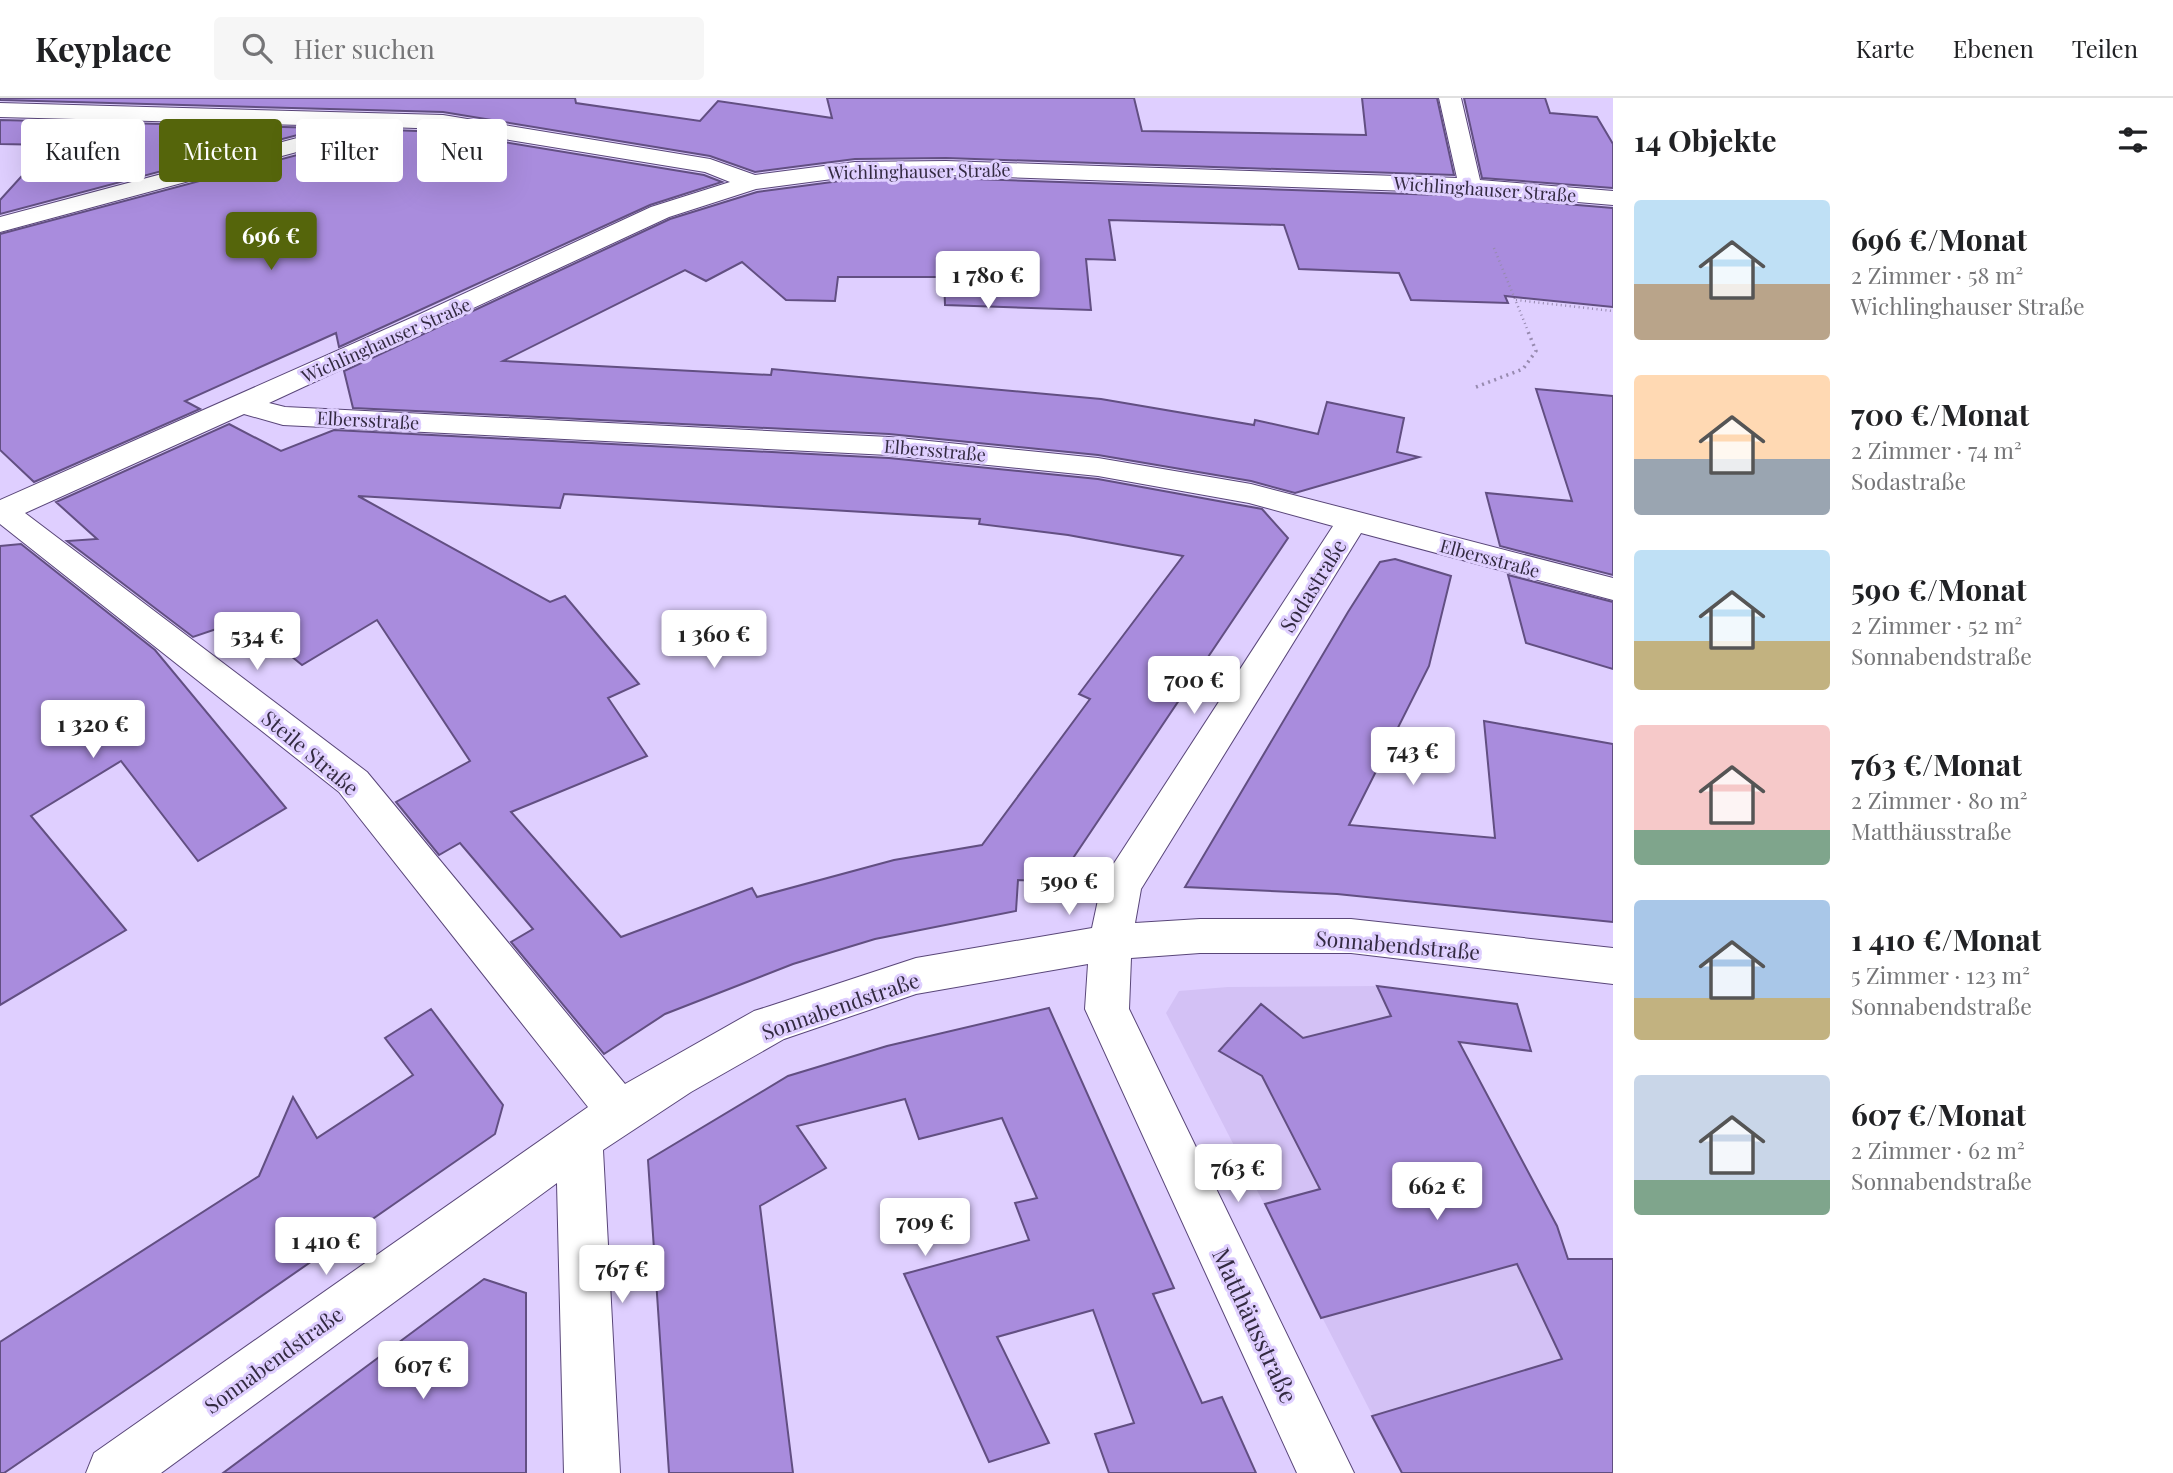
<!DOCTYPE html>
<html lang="de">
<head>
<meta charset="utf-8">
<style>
	:root { --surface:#fff; --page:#f6f6f6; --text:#202124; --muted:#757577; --line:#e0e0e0; --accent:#55650b }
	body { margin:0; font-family:"Playfair Display",serif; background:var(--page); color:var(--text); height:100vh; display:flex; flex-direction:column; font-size:26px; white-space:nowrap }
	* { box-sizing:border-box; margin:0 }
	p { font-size:23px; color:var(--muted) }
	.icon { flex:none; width:38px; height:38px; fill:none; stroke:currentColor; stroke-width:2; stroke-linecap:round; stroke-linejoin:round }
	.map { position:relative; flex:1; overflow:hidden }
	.panel { display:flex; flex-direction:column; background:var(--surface); width:560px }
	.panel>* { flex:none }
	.hud { position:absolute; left:21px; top:21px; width:665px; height:63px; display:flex; gap:14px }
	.price { position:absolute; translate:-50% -60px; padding:0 16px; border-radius:7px; background:#fff; color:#222; font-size:23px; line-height:46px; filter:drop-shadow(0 2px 4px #0008) }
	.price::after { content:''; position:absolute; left:50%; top:42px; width:21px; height:16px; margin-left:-10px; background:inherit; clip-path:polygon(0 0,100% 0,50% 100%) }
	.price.on { background:var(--accent); color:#fff }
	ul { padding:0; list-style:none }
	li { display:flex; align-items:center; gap:21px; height:175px; padding:0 21px }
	li span { display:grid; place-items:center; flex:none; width:196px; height:140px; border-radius:7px; color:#555 }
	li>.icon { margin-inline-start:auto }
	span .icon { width:84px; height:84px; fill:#fffc; stroke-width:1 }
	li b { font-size:30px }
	h2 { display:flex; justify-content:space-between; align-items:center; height:84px; padding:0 21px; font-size:30px }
	.pill { padding:0 24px; border-radius:7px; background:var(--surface); box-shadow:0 7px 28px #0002; font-size:24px; line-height:63px }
	.pill.on { background:var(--accent); color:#fff }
	header { display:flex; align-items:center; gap:42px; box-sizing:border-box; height:98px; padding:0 35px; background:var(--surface); border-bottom:2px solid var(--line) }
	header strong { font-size:33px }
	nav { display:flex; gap:38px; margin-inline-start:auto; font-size:24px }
	.search { width:490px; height:63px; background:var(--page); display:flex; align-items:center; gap:18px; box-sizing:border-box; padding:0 24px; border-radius:7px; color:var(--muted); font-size:26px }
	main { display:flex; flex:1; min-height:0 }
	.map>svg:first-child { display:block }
	.built { fill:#d3c1f5 }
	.building { fill:#a98cdd; stroke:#624f82; stroke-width:2; fill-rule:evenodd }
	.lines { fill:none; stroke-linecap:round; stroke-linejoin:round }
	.minor-casing { stroke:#594679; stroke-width:2 }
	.path-far1 { stroke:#978aaf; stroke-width:2.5; stroke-dasharray:1 3.5; stroke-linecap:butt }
	.path { stroke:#978aaf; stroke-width:3.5; stroke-dasharray:2 4.5; stroke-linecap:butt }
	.minor { fill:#fff; fill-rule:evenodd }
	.labels { text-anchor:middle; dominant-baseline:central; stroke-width:6; stroke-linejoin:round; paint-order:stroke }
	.far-street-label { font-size:18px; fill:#332a41; stroke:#dfcfff }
	.street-label { font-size:21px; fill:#332a41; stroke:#dfcfff }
	.near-street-label { font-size:24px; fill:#332a41; stroke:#dfcfff }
</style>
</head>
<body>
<header>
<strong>Keyplace</strong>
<div class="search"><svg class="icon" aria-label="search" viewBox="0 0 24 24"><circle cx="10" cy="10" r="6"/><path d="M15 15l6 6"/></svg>Hier suchen</div>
<nav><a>Karte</a><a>Ebenen</a><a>Teilen</a></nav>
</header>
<main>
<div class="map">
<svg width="1613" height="1375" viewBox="0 0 1613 1375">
	<rect width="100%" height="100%" fill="#dfcfff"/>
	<!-- built -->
	<path class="built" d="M1377,888L1557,1161L1613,1375H1402L1166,915L1179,893L1228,889Z"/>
	<!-- building -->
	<g class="building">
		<path d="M0,0H575L576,5L700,23L718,3L832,20L827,0H1134L1142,33L1366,37L1362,0H1437L1454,77L946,60L855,61L755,74L710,58L443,14L0,2Z"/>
		<path d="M1464,0H1545L1550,15L1597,19L1613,46V90L1482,80Z"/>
		<path d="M0,22L324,30L0,116V102L50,47L0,46Z"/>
		<path d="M365,31L443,34L704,77L722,84L650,107L339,249L336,235L185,303L200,311L34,384L0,352V136L361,40Z"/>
		<path d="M946,80L1470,98L1613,110V209L1505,198L1508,205L1411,202L1399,175L1299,171L1284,127L1109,122L1115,162L1086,161L1091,212L945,207L944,179H838L835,203L786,202L742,164L706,183L685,172L503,263L771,277L772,271L1101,301L1254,327L1255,322L1318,336L1327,304L1404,320L1397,354L1419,359L1295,395L1251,383L1098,357L889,336L353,310L344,273L670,121L757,94L855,81Z"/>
		<path d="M1536,291L1613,298V477L1500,448L1486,395L1572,403Z"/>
		<path d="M229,326L281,353L334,332L889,360L1098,381L1262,411L1288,440L1057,784L1018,782L1016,813L875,841L793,866L665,916L604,956L511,844L533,831L460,745L439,757L396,704L470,663L377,522L302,567L246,521L193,539L67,443L97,441L56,404ZM564,396L980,421L979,426L1068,437L1183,458L1079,596L1090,601L982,747L894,762L757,799L752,790L621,839L511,714L647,658L608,600L639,586L565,498L550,504L358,398L560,410Z"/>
		<path d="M21,446L155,552L286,710L198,763L121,663L31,718L126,832L0,907V448Z"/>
		<path d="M1395,461L1451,478L1429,568L1349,727L1495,740L1484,623L1613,646V824L1337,796L1185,789L1348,514L1380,464Z"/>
		<path d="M1508,477L1613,504V571L1526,545Z"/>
		<path d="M1377,888L1517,906L1531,953L1459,944L1557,1128L1568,1161H1613V1375H1402L1372,1318L1562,1261L1517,1166L1321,1220L1265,1106L1320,1091L1262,978L1219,953L1261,906L1303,940L1391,918Z"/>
		<path d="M1049,910L1174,1190L1153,1196L1202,1305L1222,1299L1256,1375H1109L1095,1336L1134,1325L1093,1212L997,1239L1049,1345L989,1364L904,1176L1029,1142L1015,1105L1037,1100L1002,1020L919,1041L905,1001L797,1028L826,1070L760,1108L793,1375H669L648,1062L788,978L887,948Z"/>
		<path d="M431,911L503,1007L495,1036L158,1270L4,1375H0V1244L259,1078L293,999L317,1040L413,977L385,940Z"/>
		<path d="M484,1181L526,1195V1375H223Z"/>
	</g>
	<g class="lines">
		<defs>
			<path id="minor" d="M1439,0H1461L1480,82L1613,93V107L1470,95L946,77L855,78L756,91L669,119L269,305L285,309L889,339L1098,360L1251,386L1613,480V502L1361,435L1141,791L1135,825L1200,821H1351L1613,850V886L1351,855H1200L1131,860L1129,911L1354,1375H1297L1085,911L1088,866L916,896L784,941L691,994L603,1052L620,1375H564L557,1085L161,1375H86L94,1355L588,1009L339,694L0,426V402L420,216L651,109L730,84L705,74L443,31L361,28L363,32L360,37L0,134V119L342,28L0,19V5L443,17L710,61L755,77L855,64L946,63L1457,80ZM244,316L283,327L889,357L1098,378L1249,405L1333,428L1107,776L1101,788L1092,830L916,860L770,908L754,913L625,986L367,674L25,415Z"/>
		</defs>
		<!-- minor casing -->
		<use href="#minor" class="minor-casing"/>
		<!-- path-far1 -->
		<g class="path-far1">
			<path d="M1494,150L1528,233"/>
			<path d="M1516,202L1613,213"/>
		</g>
		<!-- path -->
		<path class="path" d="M1476,289L1523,271L1536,253L1527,231"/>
		<!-- minor -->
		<use href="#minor" class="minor"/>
	</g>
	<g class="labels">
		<!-- far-street labels -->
		<g class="far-street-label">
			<text transform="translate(919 73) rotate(-1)">Wichlinghauser Straße</text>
			<text transform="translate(1485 91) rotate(4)">Wichlinghauser Straße</text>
			<text transform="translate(386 242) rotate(-24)">Wichlinghauser Straße</text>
			<text transform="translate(368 322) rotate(3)">Elbersstraße</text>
			<text transform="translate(935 352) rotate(5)">Elbersstraße</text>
			<text transform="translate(1490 460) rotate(15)">Elbersstraße</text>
		</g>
		<!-- street labels -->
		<g class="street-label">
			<text transform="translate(1312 487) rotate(-58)">Sodastraße</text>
			<text transform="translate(311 654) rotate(40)">Steile Straße</text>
			<text transform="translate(1398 846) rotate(5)">Sonnabendstraße</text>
			<text transform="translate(840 907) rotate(-19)">Sonnabendstraße</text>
			<text transform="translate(273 1261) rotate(-36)">Sonnabendstraße</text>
		</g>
		<!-- near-street labels -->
		<g class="near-street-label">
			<text transform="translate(1256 1227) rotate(65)">Matthäusstraße</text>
		</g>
	</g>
</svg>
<b class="price on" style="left:271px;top:174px">696 €</b>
<b class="price" style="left:988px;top:213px">1 780 €</b>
<b class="price" style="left:714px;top:572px">1 360 €</b>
<b class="price" style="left:257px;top:574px">534 €</b>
<b class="price" style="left:1194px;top:618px">700 €</b>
<b class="price" style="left:93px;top:662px">1 320 €</b>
<b class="price" style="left:1413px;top:689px">743 €</b>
<b class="price" style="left:1069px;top:819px">590 €</b>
<b class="price" style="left:1238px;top:1106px">763 €</b>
<b class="price" style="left:1437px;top:1124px">662 €</b>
<b class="price" style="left:925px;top:1160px">709 €</b>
<b class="price" style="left:326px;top:1179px">1 410 €</b>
<b class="price" style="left:622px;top:1207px">767 €</b>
<b class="price" style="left:423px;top:1303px">607 €</b>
<div class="hud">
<a class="pill">Kaufen</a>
<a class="pill on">Mieten</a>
<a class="pill">Filter</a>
<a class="pill">Neu</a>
</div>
</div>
<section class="panel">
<h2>14 Objekte<svg class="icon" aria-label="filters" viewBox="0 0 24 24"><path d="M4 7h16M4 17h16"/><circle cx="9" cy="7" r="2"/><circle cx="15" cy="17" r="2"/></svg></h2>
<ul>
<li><span style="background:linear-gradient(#bfe0f5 60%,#b9a48a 0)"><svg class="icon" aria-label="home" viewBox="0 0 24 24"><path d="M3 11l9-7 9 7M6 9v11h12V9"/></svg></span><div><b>696 €/Monat</b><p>2 Zimmer · 58 m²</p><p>Wichlinghauser Straße</p></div></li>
<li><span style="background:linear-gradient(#ffd9b3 60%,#9aa5b1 0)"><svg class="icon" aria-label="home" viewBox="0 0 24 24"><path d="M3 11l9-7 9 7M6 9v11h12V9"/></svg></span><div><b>700 €/Monat</b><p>2 Zimmer · 74 m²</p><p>Sodastraße</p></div></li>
<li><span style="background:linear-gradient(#bfe0f5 65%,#c2b280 0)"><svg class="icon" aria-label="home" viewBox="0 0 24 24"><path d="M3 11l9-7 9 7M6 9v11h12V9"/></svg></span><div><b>590 €/Monat</b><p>2 Zimmer · 52 m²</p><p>Sonnabendstraße</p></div></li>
<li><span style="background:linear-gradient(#f6c9c9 75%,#7fa58c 0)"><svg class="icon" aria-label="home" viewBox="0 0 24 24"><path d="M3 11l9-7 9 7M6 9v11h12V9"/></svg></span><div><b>763 €/Monat</b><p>2 Zimmer · 80 m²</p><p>Matthäusstraße</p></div></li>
<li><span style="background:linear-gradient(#a9c7e8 70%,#c2b280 0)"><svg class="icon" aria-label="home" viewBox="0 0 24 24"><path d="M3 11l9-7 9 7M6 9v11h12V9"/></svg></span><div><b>1 410 €/Monat</b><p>5 Zimmer · 123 m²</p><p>Sonnabendstraße</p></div></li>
<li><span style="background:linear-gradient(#c9d6e8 75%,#7fa58c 0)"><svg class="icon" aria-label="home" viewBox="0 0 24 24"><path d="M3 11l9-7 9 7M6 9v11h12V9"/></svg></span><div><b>607 €/Monat</b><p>2 Zimmer · 62 m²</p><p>Sonnabendstraße</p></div></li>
</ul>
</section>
</main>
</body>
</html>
